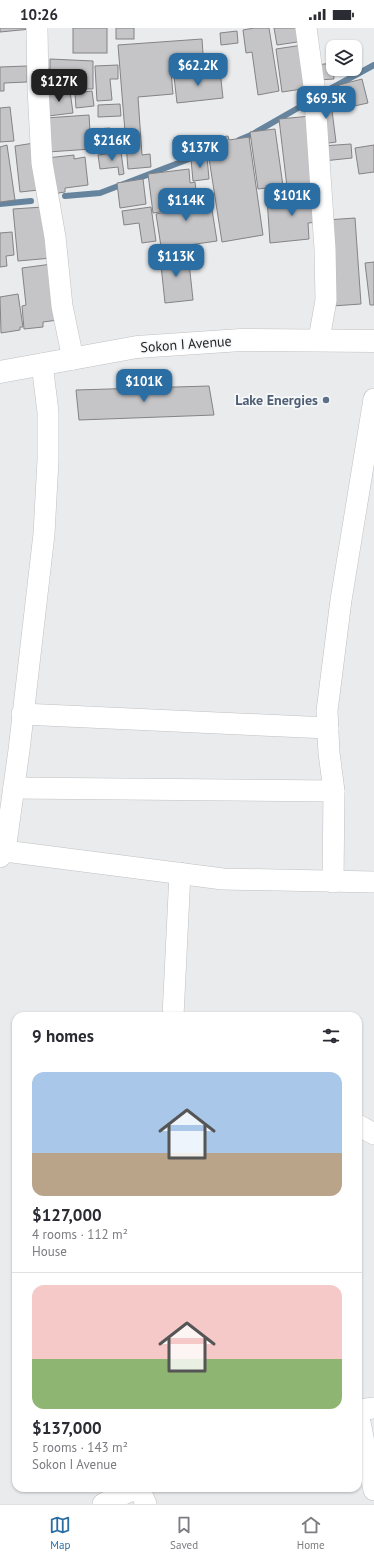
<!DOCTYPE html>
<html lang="en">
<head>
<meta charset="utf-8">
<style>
	:root { --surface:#fff; --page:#f2f2f3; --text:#2b2b33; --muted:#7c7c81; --line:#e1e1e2; --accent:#2b6ea3 }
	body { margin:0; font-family:"PT Sans",sans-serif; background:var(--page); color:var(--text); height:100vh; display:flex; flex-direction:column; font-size:15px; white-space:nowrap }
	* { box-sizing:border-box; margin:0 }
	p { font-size:13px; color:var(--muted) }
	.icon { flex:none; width:22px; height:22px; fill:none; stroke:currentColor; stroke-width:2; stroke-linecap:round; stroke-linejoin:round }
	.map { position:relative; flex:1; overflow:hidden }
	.drawer { position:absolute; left:12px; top:984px; width:350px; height:480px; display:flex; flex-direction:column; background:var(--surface); border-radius:12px; box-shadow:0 1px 3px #0004 }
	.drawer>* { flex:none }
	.fabs { position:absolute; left:326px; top:12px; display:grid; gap:8px }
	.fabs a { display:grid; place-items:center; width:36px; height:36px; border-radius:8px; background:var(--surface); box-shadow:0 1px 3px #0004; font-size:20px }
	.price { position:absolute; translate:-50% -34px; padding:0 9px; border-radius:8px; background:var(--accent); color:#fff; font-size:13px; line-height:26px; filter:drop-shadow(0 1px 2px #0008) }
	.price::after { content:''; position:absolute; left:50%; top:24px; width:12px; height:9px; margin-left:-6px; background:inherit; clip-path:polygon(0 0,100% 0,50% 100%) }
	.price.selected { background:#222; color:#fff }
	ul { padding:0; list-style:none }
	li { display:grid; align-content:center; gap:8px; height:212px; padding:0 20px }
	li+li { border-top:1px solid var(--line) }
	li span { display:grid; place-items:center; height:124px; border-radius:12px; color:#555 }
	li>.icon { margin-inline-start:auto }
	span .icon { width:72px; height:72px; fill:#fffc; stroke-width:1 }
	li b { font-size:17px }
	h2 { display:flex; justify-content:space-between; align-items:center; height:48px; padding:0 20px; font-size:17px }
	.status { display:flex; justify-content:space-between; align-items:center; height:28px; padding:0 20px; background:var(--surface); direction:ltr }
	.status svg { height:11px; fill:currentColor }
	.dock { display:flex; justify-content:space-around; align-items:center; height:56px; border-top:1px solid var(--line); background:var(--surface); font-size:11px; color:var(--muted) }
	.dock a { display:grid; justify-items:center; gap:2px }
	.dock .selected { color:var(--accent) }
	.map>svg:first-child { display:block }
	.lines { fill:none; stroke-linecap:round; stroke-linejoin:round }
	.stream { stroke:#66849d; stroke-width:6 }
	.building { fill:#c5c4c6; stroke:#848385 }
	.minor-casing { stroke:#bfc1c3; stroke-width:22 }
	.tertiary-casing { stroke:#bfc1c3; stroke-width:23 }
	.minor { stroke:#fff; stroke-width:21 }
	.tertiary { stroke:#fff; stroke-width:22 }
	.service-dot { fill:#5c6f8a; stroke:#f7f8fa; stroke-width:1.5 }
	.labels { text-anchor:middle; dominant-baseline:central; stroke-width:3.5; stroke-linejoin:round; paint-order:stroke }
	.street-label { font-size:14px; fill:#242526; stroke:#f7f8fa }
	.service-label { font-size:14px; font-weight:bold; fill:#4e5e75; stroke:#f7f8fa; text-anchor:end }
</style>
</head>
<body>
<div class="status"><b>10:26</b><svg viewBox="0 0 49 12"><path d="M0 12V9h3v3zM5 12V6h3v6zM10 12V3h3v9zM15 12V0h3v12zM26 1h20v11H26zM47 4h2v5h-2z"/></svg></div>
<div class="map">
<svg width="374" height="1476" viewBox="0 0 374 1476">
	<rect width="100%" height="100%" fill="#e9ebed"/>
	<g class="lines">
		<!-- stream -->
		<g class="stream">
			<path d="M330,61L374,37"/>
			<path d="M239,112L251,107L298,80"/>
			<path d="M65,168L100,165L215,121"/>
			<path d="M0,176L31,173"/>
		</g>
	</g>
	<!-- building -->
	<g class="building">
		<path d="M0,0H31V1L0,4Z"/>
		<rect x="73" y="0" width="34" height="25"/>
		<rect x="116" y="0" width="18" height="11"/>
		<path d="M254,0H269L279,63L258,67L252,24L246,25L243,2Z"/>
		<path d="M274,0H302L304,13L277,17Z"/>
		<path d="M237,3L238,15L221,17L220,5Z"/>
		<path d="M202,11L204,41L171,44L173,66L138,69L142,127L150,126L151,139L128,141L118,17Z"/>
		<path d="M303,17L309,60L282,64L276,21Z"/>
		<path d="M50,31L93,33V61L44,60L45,41H50Z"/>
		<path d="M333,35L334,51L318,52L316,37Z"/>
		<path d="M118,37V51H110L112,72L97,73L95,38Z"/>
		<path d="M27,38V54L4,55V63H0V39Z"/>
		<path d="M220,43L223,70L177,75L174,48Z"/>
		<path d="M362,51L368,75L345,80L339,57Z"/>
		<path d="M70,63L73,85L48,88L45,65Z"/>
		<path d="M92,63L94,78L76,80L75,65Z"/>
		<path d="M330,67L336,114L322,116L316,70Z"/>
		<path d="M120,76L121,88L98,89V77Z"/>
		<path d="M10,79L14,113L0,114V80Z"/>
		<path d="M89,87L91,121L48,124L45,90Z"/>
		<path d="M311,88L318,155L287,159L279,91Z"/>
		<path d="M110,100L112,121L96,122L95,101Z"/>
		<path d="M275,101L283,158L258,161L250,104Z"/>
		<path d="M228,108L229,112L249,109L263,207L222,214L206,111Z"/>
		<path d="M34,115L39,162L20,164L15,118Z"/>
		<path d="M351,116L352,130L323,133L322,118Z"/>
		<path d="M7,117L15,172L0,174V119Z"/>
		<path d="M374,117V144L359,146L355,120Z"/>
		<path d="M121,124L124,146L119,147L118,139L100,141L98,127Z"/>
		<path d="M74,127V131L85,129L88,157L65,160V164L52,166L47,130Z"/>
		<path d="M207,129L209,151L193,153L191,131Z"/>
		<path d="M189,141L190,155L195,154L196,163L164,167L166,183L153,185L148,146Z"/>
		<path d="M143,151L146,176L120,180L117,155Z"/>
		<path d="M209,163L217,213L189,217L190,221L162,225L156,186L168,184L165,170Z"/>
		<path d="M317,166L319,194L308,195L309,211L270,215L267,170Z"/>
		<path d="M43,179L52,230L18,233L13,181Z"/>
		<path d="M151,179L156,213L142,215L139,195L124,197L122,183Z"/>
		<path d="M355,190L361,276L332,278L326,192Z"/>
		<path d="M12,204L14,227L6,228L7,238L0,239V205Z"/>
		<path d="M188,225L193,272L165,275L160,228Z"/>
		<path d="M374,234V277H370L365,235Z"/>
		<path d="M52,236L58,292L43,294V299L24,301L22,278L26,277L22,240Z"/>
		<path d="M18,266L23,299H20V302L1,305L0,269Z"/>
		<path d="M209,358L214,387L79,392L76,362Z"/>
	</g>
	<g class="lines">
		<defs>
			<g id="minor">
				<path d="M37,0L38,60L42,135L55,209L62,278L73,331"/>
				<path d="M306,0L314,58L325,221L326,272L319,311"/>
				<path d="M22,686L328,700"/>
				<path d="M14,760L334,763"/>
				<path d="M5,823L223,851L374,854"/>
				<path d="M0,829L5,823L19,722L44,506L48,432V384L42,336"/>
				<path d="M333,854L334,763L329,725L327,683L341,572L374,371"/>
				<path d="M173,988L180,845"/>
				<path d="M358,1097L374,1106"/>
				<path d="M358,1382L374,1380"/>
				<path d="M358,1385L374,1462"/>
				<path d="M139,1460L146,1476"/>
				<path d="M103,1476L136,1460"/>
			</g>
			<path id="tertiary" d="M0,344L137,319L241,312L374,313"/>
		</defs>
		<!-- minor casing -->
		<use href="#minor" class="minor-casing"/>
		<!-- tertiary casing -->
		<use href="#tertiary" class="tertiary-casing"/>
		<!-- minor -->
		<use href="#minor" class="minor"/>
		<!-- tertiary -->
		<use href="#tertiary" class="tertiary"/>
	</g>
	<!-- markers -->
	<circle class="service-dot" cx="326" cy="372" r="4"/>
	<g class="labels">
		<!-- street labels -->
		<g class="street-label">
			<text transform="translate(186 316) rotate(-4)">Sokon I Avenue</text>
		</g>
		<!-- service labels -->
		<g class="service-label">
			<text x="318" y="372">Lake Energies</text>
		</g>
	</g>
</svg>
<div class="fabs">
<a><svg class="icon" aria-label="layers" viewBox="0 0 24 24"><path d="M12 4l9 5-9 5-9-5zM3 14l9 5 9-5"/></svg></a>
</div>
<b class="price" style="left:198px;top:59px">$62.2K</b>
<b class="price selected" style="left:59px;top:75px">$127K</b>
<b class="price" style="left:326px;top:92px">$69.5K</b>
<b class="price" style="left:112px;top:134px">$216K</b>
<b class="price" style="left:200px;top:141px">$137K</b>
<b class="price" style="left:292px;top:189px">$101K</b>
<b class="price" style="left:186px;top:194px">$114K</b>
<b class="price" style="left:176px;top:250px">$113K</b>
<b class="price" style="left:144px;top:375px">$101K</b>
<section class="drawer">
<h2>9 homes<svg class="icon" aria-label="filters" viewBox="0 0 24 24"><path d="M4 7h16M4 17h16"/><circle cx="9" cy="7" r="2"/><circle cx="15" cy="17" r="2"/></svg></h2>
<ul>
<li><span style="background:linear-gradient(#a9c7e8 65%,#b9a48a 0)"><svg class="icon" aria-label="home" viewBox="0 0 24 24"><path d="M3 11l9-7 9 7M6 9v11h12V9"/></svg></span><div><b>$127,000</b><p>4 rooms · 112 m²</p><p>House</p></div></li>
<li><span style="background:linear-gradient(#f6c9c9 60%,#8fb573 0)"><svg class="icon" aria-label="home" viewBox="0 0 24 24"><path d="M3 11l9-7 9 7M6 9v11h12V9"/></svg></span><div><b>$137,000</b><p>5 rooms · 143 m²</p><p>Sokon I Avenue</p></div></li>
</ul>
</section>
</div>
<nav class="dock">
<a class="selected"><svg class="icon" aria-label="map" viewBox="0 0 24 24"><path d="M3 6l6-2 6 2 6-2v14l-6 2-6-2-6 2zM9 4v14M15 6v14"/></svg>Map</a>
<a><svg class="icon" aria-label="saved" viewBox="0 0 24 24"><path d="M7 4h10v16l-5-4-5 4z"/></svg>Saved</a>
<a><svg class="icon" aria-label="home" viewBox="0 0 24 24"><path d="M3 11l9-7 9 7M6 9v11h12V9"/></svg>Home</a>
</nav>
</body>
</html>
